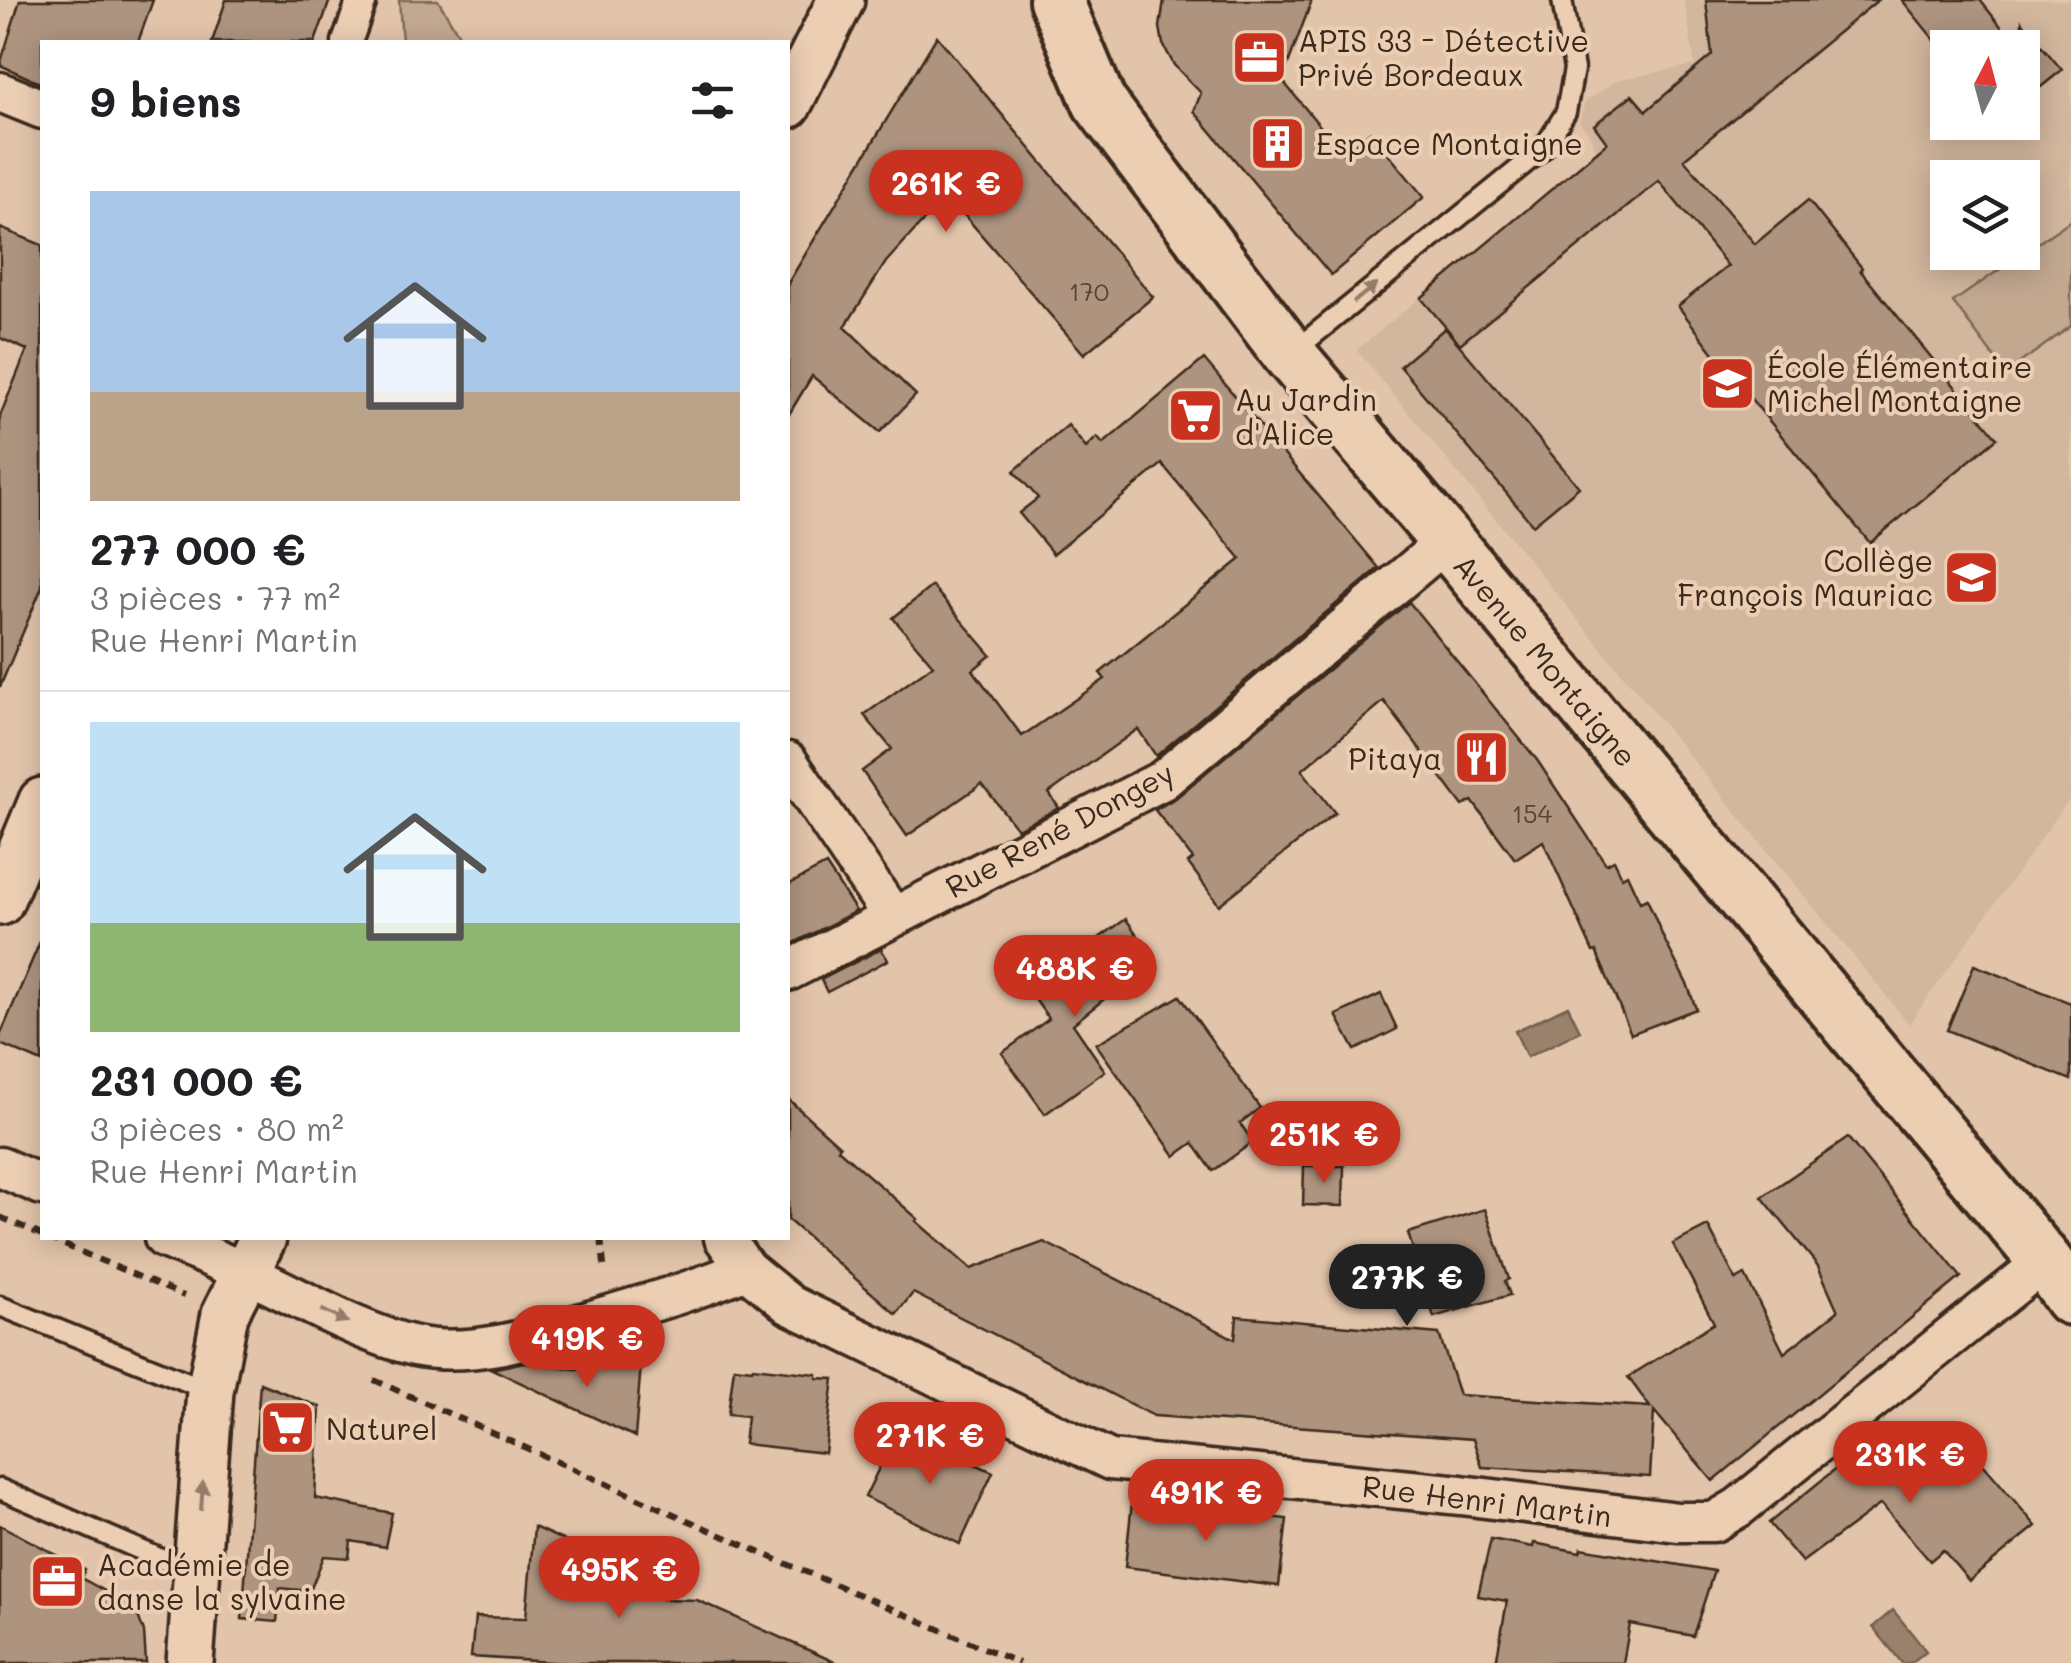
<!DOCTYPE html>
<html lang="fr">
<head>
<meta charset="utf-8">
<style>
	:root { --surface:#fff; --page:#f2f2f2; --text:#202124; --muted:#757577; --line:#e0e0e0; --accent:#c8321e }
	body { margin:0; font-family:Mali,sans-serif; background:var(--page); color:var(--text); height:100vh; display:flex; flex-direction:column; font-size:38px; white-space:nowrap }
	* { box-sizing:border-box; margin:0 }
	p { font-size:32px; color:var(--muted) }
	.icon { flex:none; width:55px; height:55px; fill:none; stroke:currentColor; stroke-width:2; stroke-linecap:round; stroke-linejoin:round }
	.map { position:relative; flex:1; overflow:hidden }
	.details { position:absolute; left:40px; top:40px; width:750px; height:1200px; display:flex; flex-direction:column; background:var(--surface); border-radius:0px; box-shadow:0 5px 25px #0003 }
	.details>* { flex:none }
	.needle { width:65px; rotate:6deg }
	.tools { position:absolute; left:1930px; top:30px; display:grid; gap:20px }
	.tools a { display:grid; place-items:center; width:110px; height:110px; border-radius:0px; background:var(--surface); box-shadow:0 5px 25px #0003; font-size:50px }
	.price { position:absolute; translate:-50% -85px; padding:0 22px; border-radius:35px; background:var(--accent); color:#fff; font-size:32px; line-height:65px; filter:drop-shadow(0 2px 5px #0008) }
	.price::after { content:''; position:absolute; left:50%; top:60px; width:30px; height:22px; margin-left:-15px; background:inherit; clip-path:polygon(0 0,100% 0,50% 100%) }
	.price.current { background:#222; color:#fff }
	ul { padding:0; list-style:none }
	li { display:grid; align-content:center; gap:20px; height:530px; padding:0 50px }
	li+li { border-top:2px solid var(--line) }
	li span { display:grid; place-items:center; height:310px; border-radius:0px; color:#555 }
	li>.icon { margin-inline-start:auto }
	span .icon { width:180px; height:180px; fill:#fffc; stroke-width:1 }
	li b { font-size:42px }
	h2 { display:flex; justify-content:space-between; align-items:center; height:120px; padding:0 50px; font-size:42px }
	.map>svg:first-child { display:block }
	.built { fill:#d2b69d; fill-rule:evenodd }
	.green { fill:#c3a890; stroke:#7f6957; stroke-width:2.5 }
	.water { fill:#99816c; stroke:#735e4d; stroke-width:2.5 }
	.building { fill:#ae947f; stroke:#3b2a1e; stroke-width:2.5 }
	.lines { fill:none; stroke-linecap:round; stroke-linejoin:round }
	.service-casing { stroke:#3b2a1e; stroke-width:25 }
	.pedestrian-casing { stroke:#3b2a1e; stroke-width:35 }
	.minor-casing { stroke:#3b2a1e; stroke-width:45 }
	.tertiary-casing { stroke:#3b2a1e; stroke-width:52 }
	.secondary-casing { stroke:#3b2a1e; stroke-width:60 }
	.path { stroke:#3b2a1e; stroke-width:6; stroke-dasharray:10 8; stroke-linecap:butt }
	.service { stroke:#ecceb3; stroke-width:18 }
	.pedestrian { stroke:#ecceb3; stroke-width:28 }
	.minor { stroke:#ecceb3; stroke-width:38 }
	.tertiary { stroke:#ecceb3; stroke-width:45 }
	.secondary { stroke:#ecceb3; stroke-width:52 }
	.oneway { fill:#947c68 }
	.labels { text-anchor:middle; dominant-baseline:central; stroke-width:8; stroke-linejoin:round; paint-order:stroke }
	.number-label { font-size:25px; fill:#584436 }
	.poi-label { font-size:30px; fill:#3b2a1e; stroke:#ecceb3; text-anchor:start }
	.street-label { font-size:30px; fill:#3b2a1e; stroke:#ecceb3 }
</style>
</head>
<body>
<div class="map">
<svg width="2071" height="1663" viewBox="0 0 2071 1663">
	<rect width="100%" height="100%" fill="#e2c4aa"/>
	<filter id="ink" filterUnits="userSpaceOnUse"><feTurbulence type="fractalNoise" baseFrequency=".01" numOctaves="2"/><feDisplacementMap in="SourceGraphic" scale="20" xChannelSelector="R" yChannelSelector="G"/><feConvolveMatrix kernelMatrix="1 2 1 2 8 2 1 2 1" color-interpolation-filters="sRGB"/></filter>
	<g filter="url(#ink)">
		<!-- built -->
		<path class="built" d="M1684,0H2071V797L1909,1024L1357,350L1597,151L1588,132L1579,122L1585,102L1617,80L1695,65ZM1948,48H2022V122H1948ZM1948,178H2022V252H1948Z"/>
		<!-- green -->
		<g class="green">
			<path d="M399,0H438L463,42H402Z"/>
			<path d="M2071,220V326L2006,373L1953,302Z"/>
		</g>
		<!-- water -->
		<g class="water">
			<path d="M1568,1006L1580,1031L1527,1057L1515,1031Z"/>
			<path d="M1893,1610L1926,1651L1911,1663H1902L1873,1627Z"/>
		</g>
		<!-- building -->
		<g class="building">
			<path d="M20,0H153L138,42H42V84L0,65Z"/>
			<path d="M226,0H330L315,42H212Z"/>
			<path d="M1164,0H1312L1282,80L1343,154L1370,132L1424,197L1331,275L1194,111L1201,93L1174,65L1163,44L1160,27Z"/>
			<path d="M1706,0H1878L1684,159L1755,244L1808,200L1862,268L1860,270L1997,438L1870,543L1719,360L1678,306L1728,266L1659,181L1460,344L1421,298L1607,143L1594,125L1632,95L1646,111L1712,55Z"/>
			<path d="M1902,0H1980L2018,48H1941Z"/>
			<path d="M2022,22L2062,70L2022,102Z"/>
			<path d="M937,36L1153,297L1084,354L947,195L886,262L845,327L916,395L880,432L812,376L788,416V283Z"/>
			<path d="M0,228L42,245V587L0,687V416L27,350L0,338Z"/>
			<path d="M1445,328L1579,487L1533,525L1400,366Z"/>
			<path d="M1204,359L1379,568L1156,756L1138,729L1049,793L1059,808L1017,829L982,784L907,836L862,771L892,749L864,715L933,665L893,618L932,586L991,655L973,670L1022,736L1105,679L1100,673L1241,559L1162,464L1053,554L1019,513L1038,498L1014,471L1068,425L1086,448L1097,437L1103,444Z"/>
			<path d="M1409,602L1537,760L1606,864L1614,860L1622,877L1627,874L1640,902L1647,899L1663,937L1688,986L1696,1009L1631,1034L1596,951L1593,952L1543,841L1515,859L1472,801L1463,806L1384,701L1302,770L1335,813L1219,905L1188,863L1193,859L1155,810L1177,797Z"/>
			<path d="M826,865L856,911L788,946V885Z"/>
			<path d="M1126,919L1154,959L1073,1024L1105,1071L1045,1114L1002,1053L1049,1019L1034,998L1096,954L1089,945Z"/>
			<path d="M42,937V1062L0,1044V1036Z"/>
			<path d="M881,949L888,960L827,992L821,980Z"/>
			<path d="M1974,965L2071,1003V1080L1947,1030Z"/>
			<path d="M1381,994L1397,1029L1355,1050L1336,1015Z"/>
			<path d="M1180,996L1260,1108L1240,1123L1253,1142L1213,1171L1193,1143L1175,1156L1096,1044Z"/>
			<path d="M788,1099L840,1146L838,1149L918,1219L916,1221L971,1269L1044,1242L1235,1339L1237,1316L1439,1334L1459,1395L1650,1407L1628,1377L1714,1323L1673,1244L1708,1226L1736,1280L1745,1275L1784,1353L1838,1311L1818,1266L1762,1197L1848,1138L1961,1277L1713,1481L1654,1411L1650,1477L1482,1467L1473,1439L1154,1416L913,1293L896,1314L788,1220Z"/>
			<path d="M1304,1166H1344L1343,1206L1303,1205Z"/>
			<path d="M1485,1209L1509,1279L1505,1281L1510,1295L1434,1317L1408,1233Z"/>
			<path d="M524,1362L575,1369L641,1364L635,1437L492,1369Z"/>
			<path d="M734,1367L752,1369L753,1367L817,1374V1378L834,1379L825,1453L744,1444L747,1416L728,1414Z"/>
			<path d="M260,1383L320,1407L315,1498L392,1513L385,1547L351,1541L349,1558L324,1556L310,1591L280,1588L277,1622L242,1619Z"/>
			<path d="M1887,1427L1936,1481L1972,1451L2036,1526L1969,1581L1943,1550L1930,1561L1881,1504L1802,1562L1769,1523Z"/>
			<path d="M895,1435L923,1448L926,1442L993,1472L960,1544L865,1497Z"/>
			<path d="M1132,1502L1287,1519L1279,1586L1125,1567Z"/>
			<path d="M0,1525L85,1570L81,1578L123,1601L137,1613L144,1632L146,1663H0Z"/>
			<path d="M534,1527L578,1547L577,1563L621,1566L664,1585L663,1599L697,1600L837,1663H567L471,1657L475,1617L526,1618Z"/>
			<path d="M1491,1539L1533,1547L1534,1543L1580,1552L1581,1548L1714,1571L1693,1636L1630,1624L1623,1663H1496L1507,1601L1478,1596Z"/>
		</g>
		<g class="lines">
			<defs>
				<g id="service">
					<path d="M1294,351L1543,149L1566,112L1574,69L1562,0"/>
					<path d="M0,1306L210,1391"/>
					<path d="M0,1489L196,1574"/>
				</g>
				<path id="pedestrian" d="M347,42L362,0"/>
				<g id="minor">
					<path d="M0,92L42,109"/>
					<path d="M788,762L893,917"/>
					<path d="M788,971L1163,780L1447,541"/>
					<path d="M0,1167L42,1185"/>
					<path d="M164,1238C192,1249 220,1261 248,1274C303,1299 356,1332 415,1346C477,1360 557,1330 616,1313C660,1300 704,1287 746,1269"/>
					<path d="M724,1238L746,1269L790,1305L1110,1460L1461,1495L1678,1522H1714L1739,1507L2045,1261"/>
				</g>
				<g id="tertiary">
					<path d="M788,105L841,0"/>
					<path d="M0,902L42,801"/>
					<path d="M190,1663L210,1391L225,1314L263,1238"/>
				</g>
				<path id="secondary" d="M1056,0L1099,102L1289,354L1447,541L2045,1261L2071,1298"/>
			</defs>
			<!-- service casing -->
			<use href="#service" class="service-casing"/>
			<!-- pedestrian casing -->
			<use href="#pedestrian" class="pedestrian-casing"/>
			<!-- minor casing -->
			<use href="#minor" class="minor-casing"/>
			<!-- tertiary casing -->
			<use href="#tertiary" class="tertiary-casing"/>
			<!-- secondary casing -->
			<use href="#secondary" class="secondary-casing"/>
			<!-- path -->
			<g class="path">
				<path d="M0,1217L42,1235"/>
				<path d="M48,1238L184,1296"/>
				<path d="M601,1238L605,1273"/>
				<path d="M374,1380L759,1552L1019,1663"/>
			</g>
			<!-- service -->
			<use href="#service" class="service"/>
			<!-- pedestrian -->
			<use href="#pedestrian" class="pedestrian"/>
			<!-- minor -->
			<use href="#minor" class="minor"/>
			<!-- tertiary -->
			<use href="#tertiary" class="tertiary"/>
			<!-- secondary -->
			<use href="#secondary" class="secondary"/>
		</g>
		<!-- one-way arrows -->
		<defs><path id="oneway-solid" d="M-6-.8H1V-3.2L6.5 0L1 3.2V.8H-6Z" transform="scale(2.5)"/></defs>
		<g class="oneway">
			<use href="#oneway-solid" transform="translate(1365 293) rotate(-39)"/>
			<use href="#oneway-solid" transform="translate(335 1316) rotate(25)"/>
			<use href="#oneway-solid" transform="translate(202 1496) rotate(-86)"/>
		</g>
	</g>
	<!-- icons -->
	<defs>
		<symbol id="office-square" viewBox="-11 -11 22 22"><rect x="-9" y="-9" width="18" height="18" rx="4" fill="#c8321e" stroke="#ecceb3"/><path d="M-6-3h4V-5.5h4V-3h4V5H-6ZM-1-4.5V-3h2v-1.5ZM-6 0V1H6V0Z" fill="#fff"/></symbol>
		<symbol id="building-square" viewBox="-11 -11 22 22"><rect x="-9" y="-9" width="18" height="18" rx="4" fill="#c8321e" stroke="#ecceb3"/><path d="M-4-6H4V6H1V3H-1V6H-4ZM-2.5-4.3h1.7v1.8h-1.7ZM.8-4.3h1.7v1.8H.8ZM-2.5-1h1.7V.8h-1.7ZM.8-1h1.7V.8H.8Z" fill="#fff"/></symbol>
		<symbol id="school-square" viewBox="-11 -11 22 22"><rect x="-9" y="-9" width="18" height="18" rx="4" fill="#c8321e" stroke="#ecceb3"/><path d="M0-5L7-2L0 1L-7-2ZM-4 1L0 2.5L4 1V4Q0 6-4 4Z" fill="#fff"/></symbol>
		<symbol id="supermarket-square" viewBox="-11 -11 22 22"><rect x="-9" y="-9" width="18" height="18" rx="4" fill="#c8321e" stroke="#ecceb3"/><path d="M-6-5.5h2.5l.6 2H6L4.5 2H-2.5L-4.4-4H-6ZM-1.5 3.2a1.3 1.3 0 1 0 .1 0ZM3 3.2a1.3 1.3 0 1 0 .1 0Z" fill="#fff"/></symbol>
		<symbol id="restaurant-square" viewBox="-11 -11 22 22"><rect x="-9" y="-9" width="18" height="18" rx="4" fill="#c8321e" stroke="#ecceb3"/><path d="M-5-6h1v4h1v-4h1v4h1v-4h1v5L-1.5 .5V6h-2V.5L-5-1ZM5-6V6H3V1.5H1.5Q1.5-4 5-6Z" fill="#fff"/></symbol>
	</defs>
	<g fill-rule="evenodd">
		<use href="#office-square" x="1228" y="26" width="63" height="63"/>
		<use href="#building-square" x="1246" y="112" width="63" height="63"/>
		<use href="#school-square" x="1696" y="352" width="63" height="63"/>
		<use href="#supermarket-square" x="1164" y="384" width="63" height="63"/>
		<use href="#school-square" x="1940" y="546" width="63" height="63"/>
		<use href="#restaurant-square" x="1450" y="726" width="63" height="63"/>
		<use href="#supermarket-square" x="256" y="1396" width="63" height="63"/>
		<use href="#office-square" x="26" y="1550" width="63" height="63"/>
	</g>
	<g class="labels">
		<!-- number labels -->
		<g class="number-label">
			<text x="1089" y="291">170</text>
			<text x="1532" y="813">154</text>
		</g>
		<!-- poi labels -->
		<g class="poi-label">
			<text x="1298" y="40">APIS 33 - Détective<tspan x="1298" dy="34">Privé Bordeaux</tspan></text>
			<text x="1316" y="143">Espace Montaigne</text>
			<text x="1767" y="366">École Élémentaire<tspan x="1767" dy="34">Michel Montaigne</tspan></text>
			<text x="1235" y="399">Au Jardin<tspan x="1235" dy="34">d'Alice</tspan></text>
			<text x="1933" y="560" text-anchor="end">Collège<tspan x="1933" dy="34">François Mauriac</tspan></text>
			<text x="1442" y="758" text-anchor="end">Pitaya</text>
			<text x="326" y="1428">Naturel</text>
			<text x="97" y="1564">Académie de<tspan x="97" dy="34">danse la sylvaine</tspan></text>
		</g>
		<!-- street labels -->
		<g class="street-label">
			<text transform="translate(1546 660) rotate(50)">Avenue Montaigne</text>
			<text transform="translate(1059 829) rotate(-28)">Rue René Dongey</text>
			<text transform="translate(1487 1500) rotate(7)">Rue Henri Martin</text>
		</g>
	</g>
</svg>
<div class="tools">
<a><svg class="needle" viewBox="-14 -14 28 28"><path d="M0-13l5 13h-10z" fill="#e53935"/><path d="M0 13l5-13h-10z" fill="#757577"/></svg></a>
<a><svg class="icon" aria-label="layers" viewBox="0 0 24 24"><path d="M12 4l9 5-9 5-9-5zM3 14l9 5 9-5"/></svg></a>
</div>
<b class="price" style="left:946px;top:235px">261K €</b>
<b class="price" style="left:1075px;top:1020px">488K €</b>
<b class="price" style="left:1324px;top:1186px">251K €</b>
<b class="price current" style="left:1407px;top:1329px">277K €</b>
<b class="price" style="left:587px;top:1390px">419K €</b>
<b class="price" style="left:930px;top:1487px">271K €</b>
<b class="price" style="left:1910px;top:1506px">231K €</b>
<b class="price" style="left:1206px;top:1544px">491K €</b>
<b class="price" style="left:619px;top:1621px">495K €</b>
<section class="details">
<h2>9 biens<svg class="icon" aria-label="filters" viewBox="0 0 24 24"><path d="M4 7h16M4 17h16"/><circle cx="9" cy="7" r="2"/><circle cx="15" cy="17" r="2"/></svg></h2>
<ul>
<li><span style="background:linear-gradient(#a9c7e8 65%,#b9a48a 0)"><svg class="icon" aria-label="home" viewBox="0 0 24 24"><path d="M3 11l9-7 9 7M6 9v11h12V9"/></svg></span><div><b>277 000 €</b><p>3 pièces · 77 m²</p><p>Rue Henri Martin</p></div></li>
<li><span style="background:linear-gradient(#bfe0f5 65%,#8fb573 0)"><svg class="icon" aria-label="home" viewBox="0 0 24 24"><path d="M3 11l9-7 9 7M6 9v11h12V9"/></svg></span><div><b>231 000 €</b><p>3 pièces · 80 m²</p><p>Rue Henri Martin</p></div></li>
</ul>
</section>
</div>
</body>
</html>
